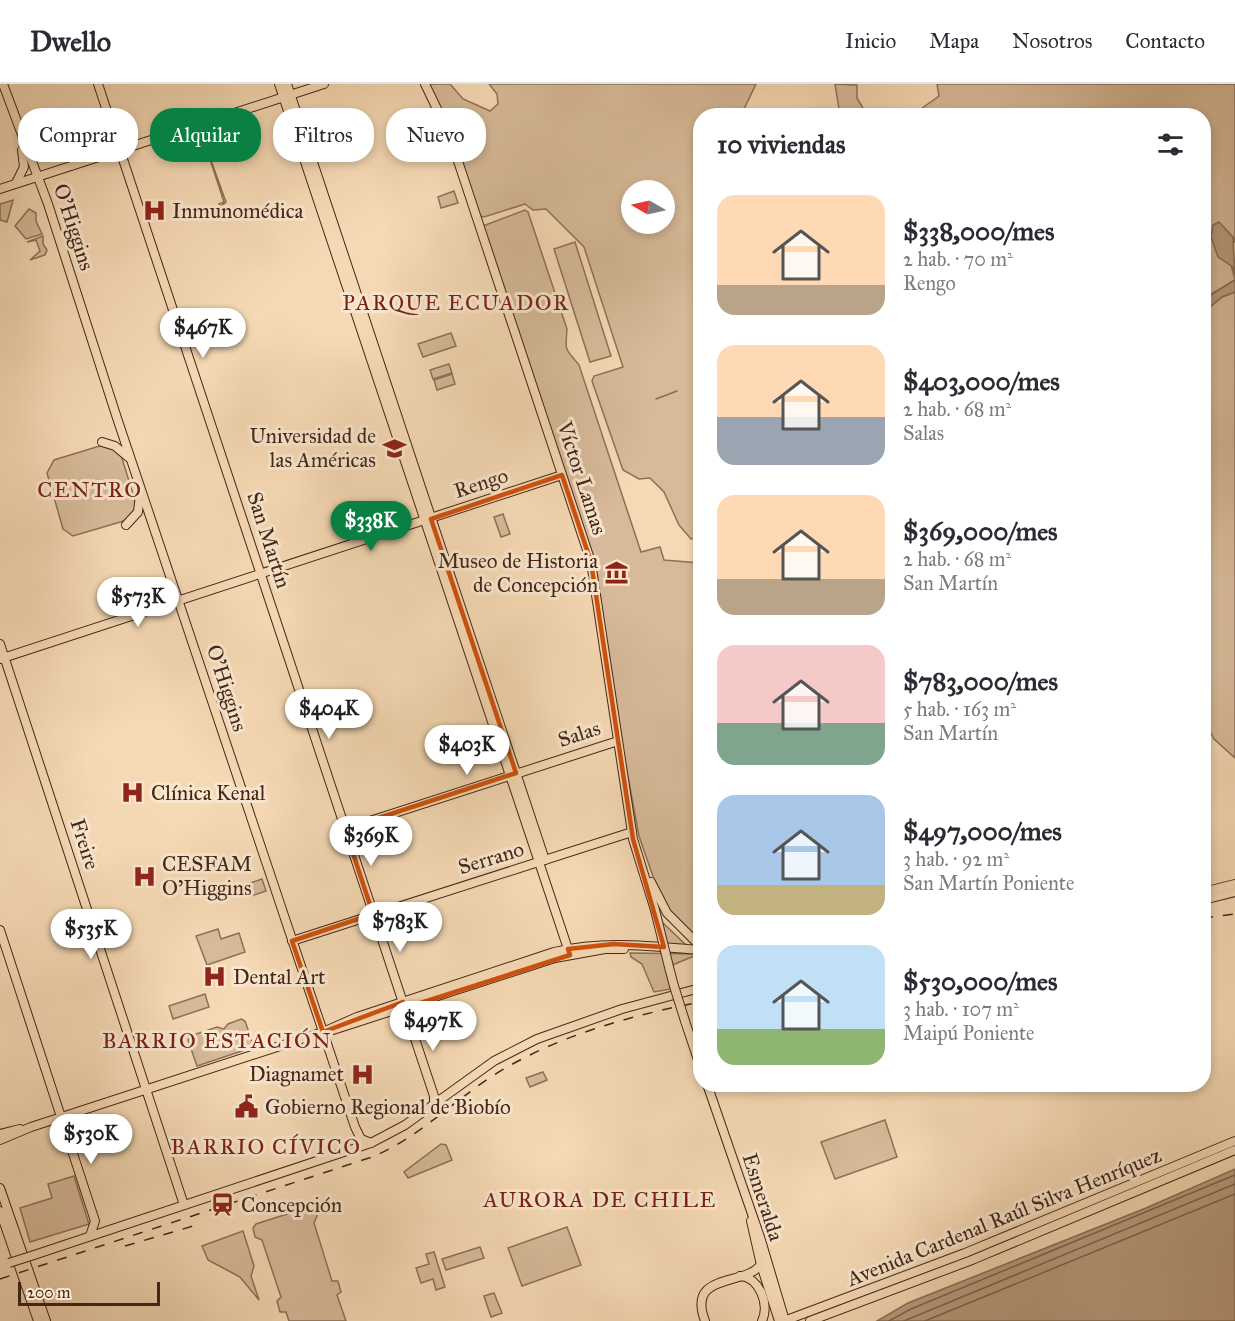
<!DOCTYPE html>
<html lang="es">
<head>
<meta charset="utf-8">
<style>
	:root { --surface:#fff; --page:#f7f7f7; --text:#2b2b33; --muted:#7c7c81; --line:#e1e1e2; --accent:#0b8043 }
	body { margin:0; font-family:"IM FELL Great Primer",serif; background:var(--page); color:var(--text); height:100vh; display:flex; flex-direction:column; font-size:22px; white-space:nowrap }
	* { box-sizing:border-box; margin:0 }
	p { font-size:20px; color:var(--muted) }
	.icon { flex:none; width:33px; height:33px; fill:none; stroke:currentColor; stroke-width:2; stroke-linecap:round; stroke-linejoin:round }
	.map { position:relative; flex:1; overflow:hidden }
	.drawer { position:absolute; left:693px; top:24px; width:518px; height:984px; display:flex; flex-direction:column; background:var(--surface); border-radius:24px; box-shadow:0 3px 9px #0003 }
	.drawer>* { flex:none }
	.banner { position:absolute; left:18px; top:24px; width:570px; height:54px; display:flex; gap:12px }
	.needle { width:39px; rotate:279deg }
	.controls { position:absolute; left:621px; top:96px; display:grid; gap:12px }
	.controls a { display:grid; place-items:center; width:54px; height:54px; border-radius:50%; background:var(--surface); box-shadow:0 3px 9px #0003; font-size:30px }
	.scale { position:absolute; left:18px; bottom:15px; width:142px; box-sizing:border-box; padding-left:6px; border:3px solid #442518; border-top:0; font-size:16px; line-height:21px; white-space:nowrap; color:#442518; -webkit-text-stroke:4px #f8e6ce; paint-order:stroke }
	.price { position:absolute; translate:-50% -51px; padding:0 14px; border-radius:21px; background:#fff; color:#222; font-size:20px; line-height:39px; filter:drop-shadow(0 2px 3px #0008) }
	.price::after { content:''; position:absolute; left:50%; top:36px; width:18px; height:14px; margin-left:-9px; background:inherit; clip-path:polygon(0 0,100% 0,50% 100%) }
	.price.on { background:var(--accent); color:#fff }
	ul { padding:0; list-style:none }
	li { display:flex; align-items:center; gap:18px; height:150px; padding:0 24px }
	li span { display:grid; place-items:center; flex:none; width:168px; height:120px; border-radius:18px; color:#555 }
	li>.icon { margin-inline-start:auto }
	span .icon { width:72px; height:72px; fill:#fffc; stroke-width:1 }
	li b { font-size:26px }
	h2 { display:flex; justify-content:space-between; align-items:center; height:72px; padding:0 24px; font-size:26px }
	.pill { padding:0 21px; border-radius:24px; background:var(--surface); box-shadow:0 3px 9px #0003; font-size:21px; line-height:54px }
	.pill.on { background:var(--accent); color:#fff }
	header { display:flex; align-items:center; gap:36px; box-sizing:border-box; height:84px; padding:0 30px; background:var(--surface); border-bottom:2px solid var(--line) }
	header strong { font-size:28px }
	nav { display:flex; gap:33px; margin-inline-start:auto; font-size:21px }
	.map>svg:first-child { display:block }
	.green { fill:#d7ba99; stroke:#8e7058; stroke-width:1.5; fill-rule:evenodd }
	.water { fill:#b99c7f; stroke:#8a6c56; stroke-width:1.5 }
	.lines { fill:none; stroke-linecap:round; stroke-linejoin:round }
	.shore { stroke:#7e604c; stroke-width:1.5 }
	.stream { stroke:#8a6c56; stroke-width:1.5 }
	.major-casing { stroke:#442518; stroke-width:10 }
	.major { stroke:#f5d9b4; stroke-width:8 }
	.rail { stroke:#442518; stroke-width:1.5; stroke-dasharray:10 10; stroke-linecap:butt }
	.major-bridge-casing { stroke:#442518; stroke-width:10; stroke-linecap:butt }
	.major-bridge { stroke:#f5d9b4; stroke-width:8 }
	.marked { fill:none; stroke:#cf510e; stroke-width:4.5; stroke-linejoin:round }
	.labels { text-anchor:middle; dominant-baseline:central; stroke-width:6; stroke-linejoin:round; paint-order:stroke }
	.poi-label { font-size:21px; fill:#442518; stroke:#f8e6ce; text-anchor:start }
	.street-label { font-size:21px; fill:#442518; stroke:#f8e6ce }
	.neighbourhood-label { font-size:22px; letter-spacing:1.5px; fill:#7a1f14; stroke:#f8e6ce }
</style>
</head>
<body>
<header>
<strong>Dwello</strong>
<nav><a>Inicio</a><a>Mapa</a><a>Nosotros</a><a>Contacto</a></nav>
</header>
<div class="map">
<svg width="1235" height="1237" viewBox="0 0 1235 1237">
	<rect width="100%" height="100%" fill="#f5d9b4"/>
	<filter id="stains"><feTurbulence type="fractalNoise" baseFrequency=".00333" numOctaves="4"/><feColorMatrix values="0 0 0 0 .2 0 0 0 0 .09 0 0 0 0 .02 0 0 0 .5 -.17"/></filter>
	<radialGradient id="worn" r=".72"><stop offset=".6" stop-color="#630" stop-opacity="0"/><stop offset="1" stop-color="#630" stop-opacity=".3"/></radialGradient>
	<!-- green -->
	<g class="green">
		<path d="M429,0H450L463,15L490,27L498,20L497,10L489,0H756L744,25V31L700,32V453L691,455L679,441L664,408L650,394L639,395L623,386L592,297L594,292L623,283L584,163L546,125L533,126L525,120L484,133L479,132ZM632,106H664V140H632Z"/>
		<path d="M835,0L857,1V14L867,31H840Z"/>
		<path d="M937,0H1235V159L1233,153L1222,145L1235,196L1207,213L1208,219L1211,222L1222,213L1235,208V674L1214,655L1208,643L1203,640V32H924L921,25L939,12Z"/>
		<path d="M204,57L226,118L220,123L219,120L224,118Z"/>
		<path d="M454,107L458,119L441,124L438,113Z"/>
		<path d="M13,116L7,138L0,136V120Z"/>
		<path d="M29,125L36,129V137L42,150L26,155L15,142Z"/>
		<path d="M525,126L528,128L567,245C565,268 565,264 579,281L641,468L660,463L664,476L700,479V859L670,831L657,804L639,752L622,661L595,486L483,142Z"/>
		<path d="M43,152V160L47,166L45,171L30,176L40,167L36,156L27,158Z"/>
		<path d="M575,158L611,272L590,278L554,165Z"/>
		<path d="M451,249L456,262L423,273L418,260Z"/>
		<path d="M449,280L452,289L433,295L430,286Z"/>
		<path d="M452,290L455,300L437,306L434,296Z"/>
		<path d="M106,360L121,371L137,423L127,436L73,452L63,445L47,389L54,376Z"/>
		<path d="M503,430L510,450L501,453L494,433Z"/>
		<path d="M262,795L266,807L251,812L247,800Z"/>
		<path d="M661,837L688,863L667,862Z"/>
		<path d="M218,845L221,855L239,849L245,868L207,881L196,852Z"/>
		<path d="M630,869L699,870L665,884L671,905L654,908L642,880L631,873Z"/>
		<path d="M205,910L209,923L173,935L169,922Z"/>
		<path d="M241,935L245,937L254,963L197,982L188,956L190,952L217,943L224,945L228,940Z"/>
		<path d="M543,988L547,996L530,1003L526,994Z"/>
		<path d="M885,1036L897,1073L835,1095L821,1058Z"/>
		<path d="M441,1060L446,1061L452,1076L408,1094L404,1088Z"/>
		<path d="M74,1092L89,1140L30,1158L20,1124L52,1114L48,1100Z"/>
		<path d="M309,1123L314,1124L317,1132L314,1139L332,1197H338L341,1208L337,1211L346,1237H289L286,1228H280L277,1217L281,1213L262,1156L255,1153L253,1144L256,1140Z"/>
		<path d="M567,1143L581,1181L522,1202L508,1164Z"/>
		<path d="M243,1147L254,1182L251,1192L259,1216L240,1193L208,1176L202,1162Z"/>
		<path d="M480,1163L484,1174L446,1186L442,1175Z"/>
		<path d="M434,1168L445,1203L436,1206L433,1195L421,1199L416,1184L429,1180L426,1170Z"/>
		<path d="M494,1209L502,1229L491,1233L484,1212Z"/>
	</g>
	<!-- water -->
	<g class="water">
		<path d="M1219,138L1233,153L1235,192L1233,183L1218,173L1211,153L1213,141Z"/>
		<path d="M1235,196V208L1222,213L1211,222L1208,219L1207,213Z"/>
		<path d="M1235,1085V1237H877L908,1219L1146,1124Z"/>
	</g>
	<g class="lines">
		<!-- shore -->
		<g class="shore">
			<path d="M889,1237L911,1225L1235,1091"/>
			<path d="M904,1237L1235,1100"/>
			<path d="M925,1237L1235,1110"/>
		</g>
		<!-- stream -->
		<path class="stream" d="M656,315L677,307"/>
		<defs>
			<g id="major">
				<path d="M3,0L48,120L117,334L355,1043L361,1055L371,1059"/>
				<path d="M98,0L434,1012V1020"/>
				<path d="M279,0L570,871"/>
				<path d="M287,0L545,776"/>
				<path d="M425,0L449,50L591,478L633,755L655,826"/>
				<path d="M16,99L24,83L22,66"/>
				<path d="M0,105L324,0"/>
				<path d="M102,358L115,362L128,373"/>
				<path d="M126,441L138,428L140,410"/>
				<path d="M0,560L184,1121"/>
				<path d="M0,575L562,391"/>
				<path d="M345,745L618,657"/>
				<path d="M651,798L667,829L700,862"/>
				<path d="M1203,808L1235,800"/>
				<path d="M1203,816L1235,808"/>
				<path d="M0,846L95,1137L90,1152"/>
				<path d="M292,857L632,748"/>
				<path d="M669,883L674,902"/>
				<path d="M685,937L700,982"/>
				<path d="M333,946L555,874L605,865H624"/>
				<path d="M707,1000L760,1153L785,1237"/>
				<path d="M0,1050L20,1045"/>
				<path d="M0,1056L31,1043L323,948L357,933L554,868C603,856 651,862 700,866"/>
				<path d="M0,1104L46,1237"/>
				<path d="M0,1127L38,1237"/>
				<path d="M751,1137L761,1181L779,1237"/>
				<path d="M34,1171L371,1059L405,1041L494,977L537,955L622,925L700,904"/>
				<path d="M740,1192C759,1193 770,1220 762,1237"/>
				<path d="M705,1237C686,1187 747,1203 761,1180"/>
				<path d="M784,1237L965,1169L1235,1057"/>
				<path d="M810,1237L972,1176L1235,1066"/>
			</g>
		</defs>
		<!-- major casing -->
		<use href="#major" class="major-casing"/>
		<!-- major -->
		<use href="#major" class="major"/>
		<!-- rail -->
		<g class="rail">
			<path d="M1203,834L1235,830"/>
			<path d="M125,1162L200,1140"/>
			<path d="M0,1195L372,1073C418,1054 452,1018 494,991C556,952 629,932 700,918"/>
		</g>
		<defs>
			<g id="major-bridge">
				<path d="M655,826L669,883"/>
				<path d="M674,902L685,937"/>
				<path d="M9,1179L34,1171"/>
			</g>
		</defs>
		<!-- major-bridge casing -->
		<use href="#major-bridge" class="major-bridge-casing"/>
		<!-- major-bridge -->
		<use href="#major-bridge" class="major-bridge"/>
	</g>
	<!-- marked area -->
	<path class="marked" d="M562,391L591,478L633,755L664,863L614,860L568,865L570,871L405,924L403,918L323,948L292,857L373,830L345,745L516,689L431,435Z"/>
	<!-- icons -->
	<defs>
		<symbol id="hospital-bare" viewBox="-9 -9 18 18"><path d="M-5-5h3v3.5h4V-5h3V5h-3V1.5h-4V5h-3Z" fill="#8f2418" stroke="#f8e6ce" stroke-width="2.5" paint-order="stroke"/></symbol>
		<symbol id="university-bare" viewBox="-9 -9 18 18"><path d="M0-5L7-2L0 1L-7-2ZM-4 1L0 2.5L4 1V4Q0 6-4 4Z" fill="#8f2418" stroke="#f8e6ce" stroke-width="2.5" paint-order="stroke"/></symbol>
		<symbol id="museum-bare" viewBox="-9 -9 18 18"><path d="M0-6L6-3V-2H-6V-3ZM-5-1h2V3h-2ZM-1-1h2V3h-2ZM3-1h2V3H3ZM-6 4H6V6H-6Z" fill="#8f2418" stroke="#f8e6ce" stroke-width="2.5" paint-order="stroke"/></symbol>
		<symbol id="civic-bare" viewBox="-9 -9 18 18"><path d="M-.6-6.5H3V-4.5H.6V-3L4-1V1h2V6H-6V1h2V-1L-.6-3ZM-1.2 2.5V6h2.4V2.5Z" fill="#8f2418" stroke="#f8e6ce" stroke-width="2.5" paint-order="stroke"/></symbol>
		<symbol id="station-bare" viewBox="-9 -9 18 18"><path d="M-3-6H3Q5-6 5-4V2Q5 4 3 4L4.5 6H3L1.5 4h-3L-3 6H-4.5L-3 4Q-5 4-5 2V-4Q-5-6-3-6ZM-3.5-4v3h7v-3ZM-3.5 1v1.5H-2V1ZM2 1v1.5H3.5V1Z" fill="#8f2418" stroke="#f8e6ce" stroke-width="2.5" paint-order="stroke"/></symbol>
	</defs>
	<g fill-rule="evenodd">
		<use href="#hospital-bare" x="138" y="110" width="33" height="33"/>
		<use href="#university-bare" x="378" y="348" width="33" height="33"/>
		<use href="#museum-bare" x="600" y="472" width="33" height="33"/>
		<use href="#hospital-bare" x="116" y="692" width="33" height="33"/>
		<use href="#hospital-bare" x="128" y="776" width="33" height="33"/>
		<use href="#hospital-bare" x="198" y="876" width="33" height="33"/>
		<use href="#hospital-bare" x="346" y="974" width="33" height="33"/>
		<use href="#civic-bare" x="230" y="1006" width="33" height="33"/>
		<use href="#station-bare" x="206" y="1104" width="33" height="33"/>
	</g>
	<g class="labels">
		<!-- poi labels -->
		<g class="poi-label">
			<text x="172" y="127">Inmunomédica</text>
			<text x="376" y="352" text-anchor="end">Universidad de<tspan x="376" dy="24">las Américas</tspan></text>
			<text x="598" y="477" text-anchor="end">Museo de Historia<tspan x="598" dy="24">de Concepción</tspan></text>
			<text x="151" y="709">Clínica Kenal</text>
			<text x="162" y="780">CESFAM<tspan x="162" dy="24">O'Higgins</tspan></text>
			<text x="233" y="893">Dental Art</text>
			<text x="344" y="990" text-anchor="end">Diagnamet</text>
			<text x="265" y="1023">Gobierno Regional de Biobío</text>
			<text x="241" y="1121">Concepción</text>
		</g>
		<!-- street labels -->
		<g class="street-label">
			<text transform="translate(74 143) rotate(72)">O'Higgins</text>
			<text transform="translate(582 394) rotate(72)">Víctor Lamas</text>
			<text transform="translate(481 399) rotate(-18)">Rengo</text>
			<text transform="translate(269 456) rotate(72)">San Martín</text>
			<text transform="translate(227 604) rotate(72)">O'Higgins</text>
			<text transform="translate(579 650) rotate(-18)">Salas</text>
			<text transform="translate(85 760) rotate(72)">Freire</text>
			<text transform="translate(491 774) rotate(-17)">Serrano</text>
			<text transform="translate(763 1113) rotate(72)">Esmeralda</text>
			<text transform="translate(1004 1133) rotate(-22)">Avenida Cardenal Raúl Silva Henríquez</text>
		</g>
		<!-- neighbourhood labels -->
		<g class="neighbourhood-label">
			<text x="456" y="218">PARQUE ECUADOR</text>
			<text x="90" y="405">CENTRO</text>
			<text x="217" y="956">BARRIO ESTACIÓN</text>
			<text x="266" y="1062">BARRIO CÍVICO</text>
			<text x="600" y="1115">AURORA DE CHILE</text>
		</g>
	</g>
	<rect width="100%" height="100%" filter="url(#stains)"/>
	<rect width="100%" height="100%" fill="url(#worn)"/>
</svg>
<div class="controls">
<a><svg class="needle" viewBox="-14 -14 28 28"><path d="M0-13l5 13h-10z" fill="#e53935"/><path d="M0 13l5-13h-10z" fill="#7c7c81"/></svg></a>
</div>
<div class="scale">200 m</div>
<b class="price" style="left:203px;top:275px">$467K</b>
<b class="price on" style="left:371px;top:468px">$338K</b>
<b class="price" style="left:138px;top:544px">$573K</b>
<b class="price" style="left:329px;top:656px">$404K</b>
<b class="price" style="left:467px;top:692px">$403K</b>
<b class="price" style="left:371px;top:783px">$369K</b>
<b class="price" style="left:400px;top:869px">$783K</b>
<b class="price" style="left:91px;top:876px">$535K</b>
<b class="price" style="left:433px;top:968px">$497K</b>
<b class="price" style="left:91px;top:1081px">$530K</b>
<div class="banner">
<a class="pill">Comprar</a>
<a class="pill on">Alquilar</a>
<a class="pill">Filtros</a>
<a class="pill">Nuevo</a>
</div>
<section class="drawer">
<h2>10 viviendas<svg class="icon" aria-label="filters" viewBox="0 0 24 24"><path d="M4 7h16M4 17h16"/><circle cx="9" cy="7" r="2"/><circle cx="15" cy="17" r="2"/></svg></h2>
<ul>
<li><span style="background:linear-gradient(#ffd9b3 75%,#b9a48a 0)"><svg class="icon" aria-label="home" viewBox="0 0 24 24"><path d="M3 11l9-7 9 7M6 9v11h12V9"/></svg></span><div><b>$338,000/mes</b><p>2 hab. · 70 m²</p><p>Rengo</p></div></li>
<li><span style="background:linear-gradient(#ffd9b3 60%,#9aa5b1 0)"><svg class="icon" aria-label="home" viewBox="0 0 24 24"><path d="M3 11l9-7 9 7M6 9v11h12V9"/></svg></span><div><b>$403,000/mes</b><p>2 hab. · 68 m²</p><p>Salas</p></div></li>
<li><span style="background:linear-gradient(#ffd9b3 70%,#b9a48a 0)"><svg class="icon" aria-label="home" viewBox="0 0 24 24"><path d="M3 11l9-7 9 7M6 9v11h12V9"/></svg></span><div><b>$369,000/mes</b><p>2 hab. · 68 m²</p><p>San Martín</p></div></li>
<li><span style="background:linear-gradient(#f6c9c9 65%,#7fa58c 0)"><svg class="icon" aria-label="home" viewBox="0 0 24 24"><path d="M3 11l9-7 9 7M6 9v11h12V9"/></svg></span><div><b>$783,000/mes</b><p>5 hab. · 163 m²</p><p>San Martín</p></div></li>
<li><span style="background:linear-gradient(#a9c7e8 75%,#c2b280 0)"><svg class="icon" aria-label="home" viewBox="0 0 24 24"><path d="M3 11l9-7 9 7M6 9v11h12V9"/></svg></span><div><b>$497,000/mes</b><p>3 hab. · 92 m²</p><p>San Martín Poniente</p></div></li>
<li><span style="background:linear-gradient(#bfe0f5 70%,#8fb573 0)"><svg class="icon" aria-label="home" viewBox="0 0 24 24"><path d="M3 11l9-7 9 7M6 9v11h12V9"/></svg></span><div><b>$530,000/mes</b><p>3 hab. · 107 m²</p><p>Maipú Poniente</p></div></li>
</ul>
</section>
</div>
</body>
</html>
